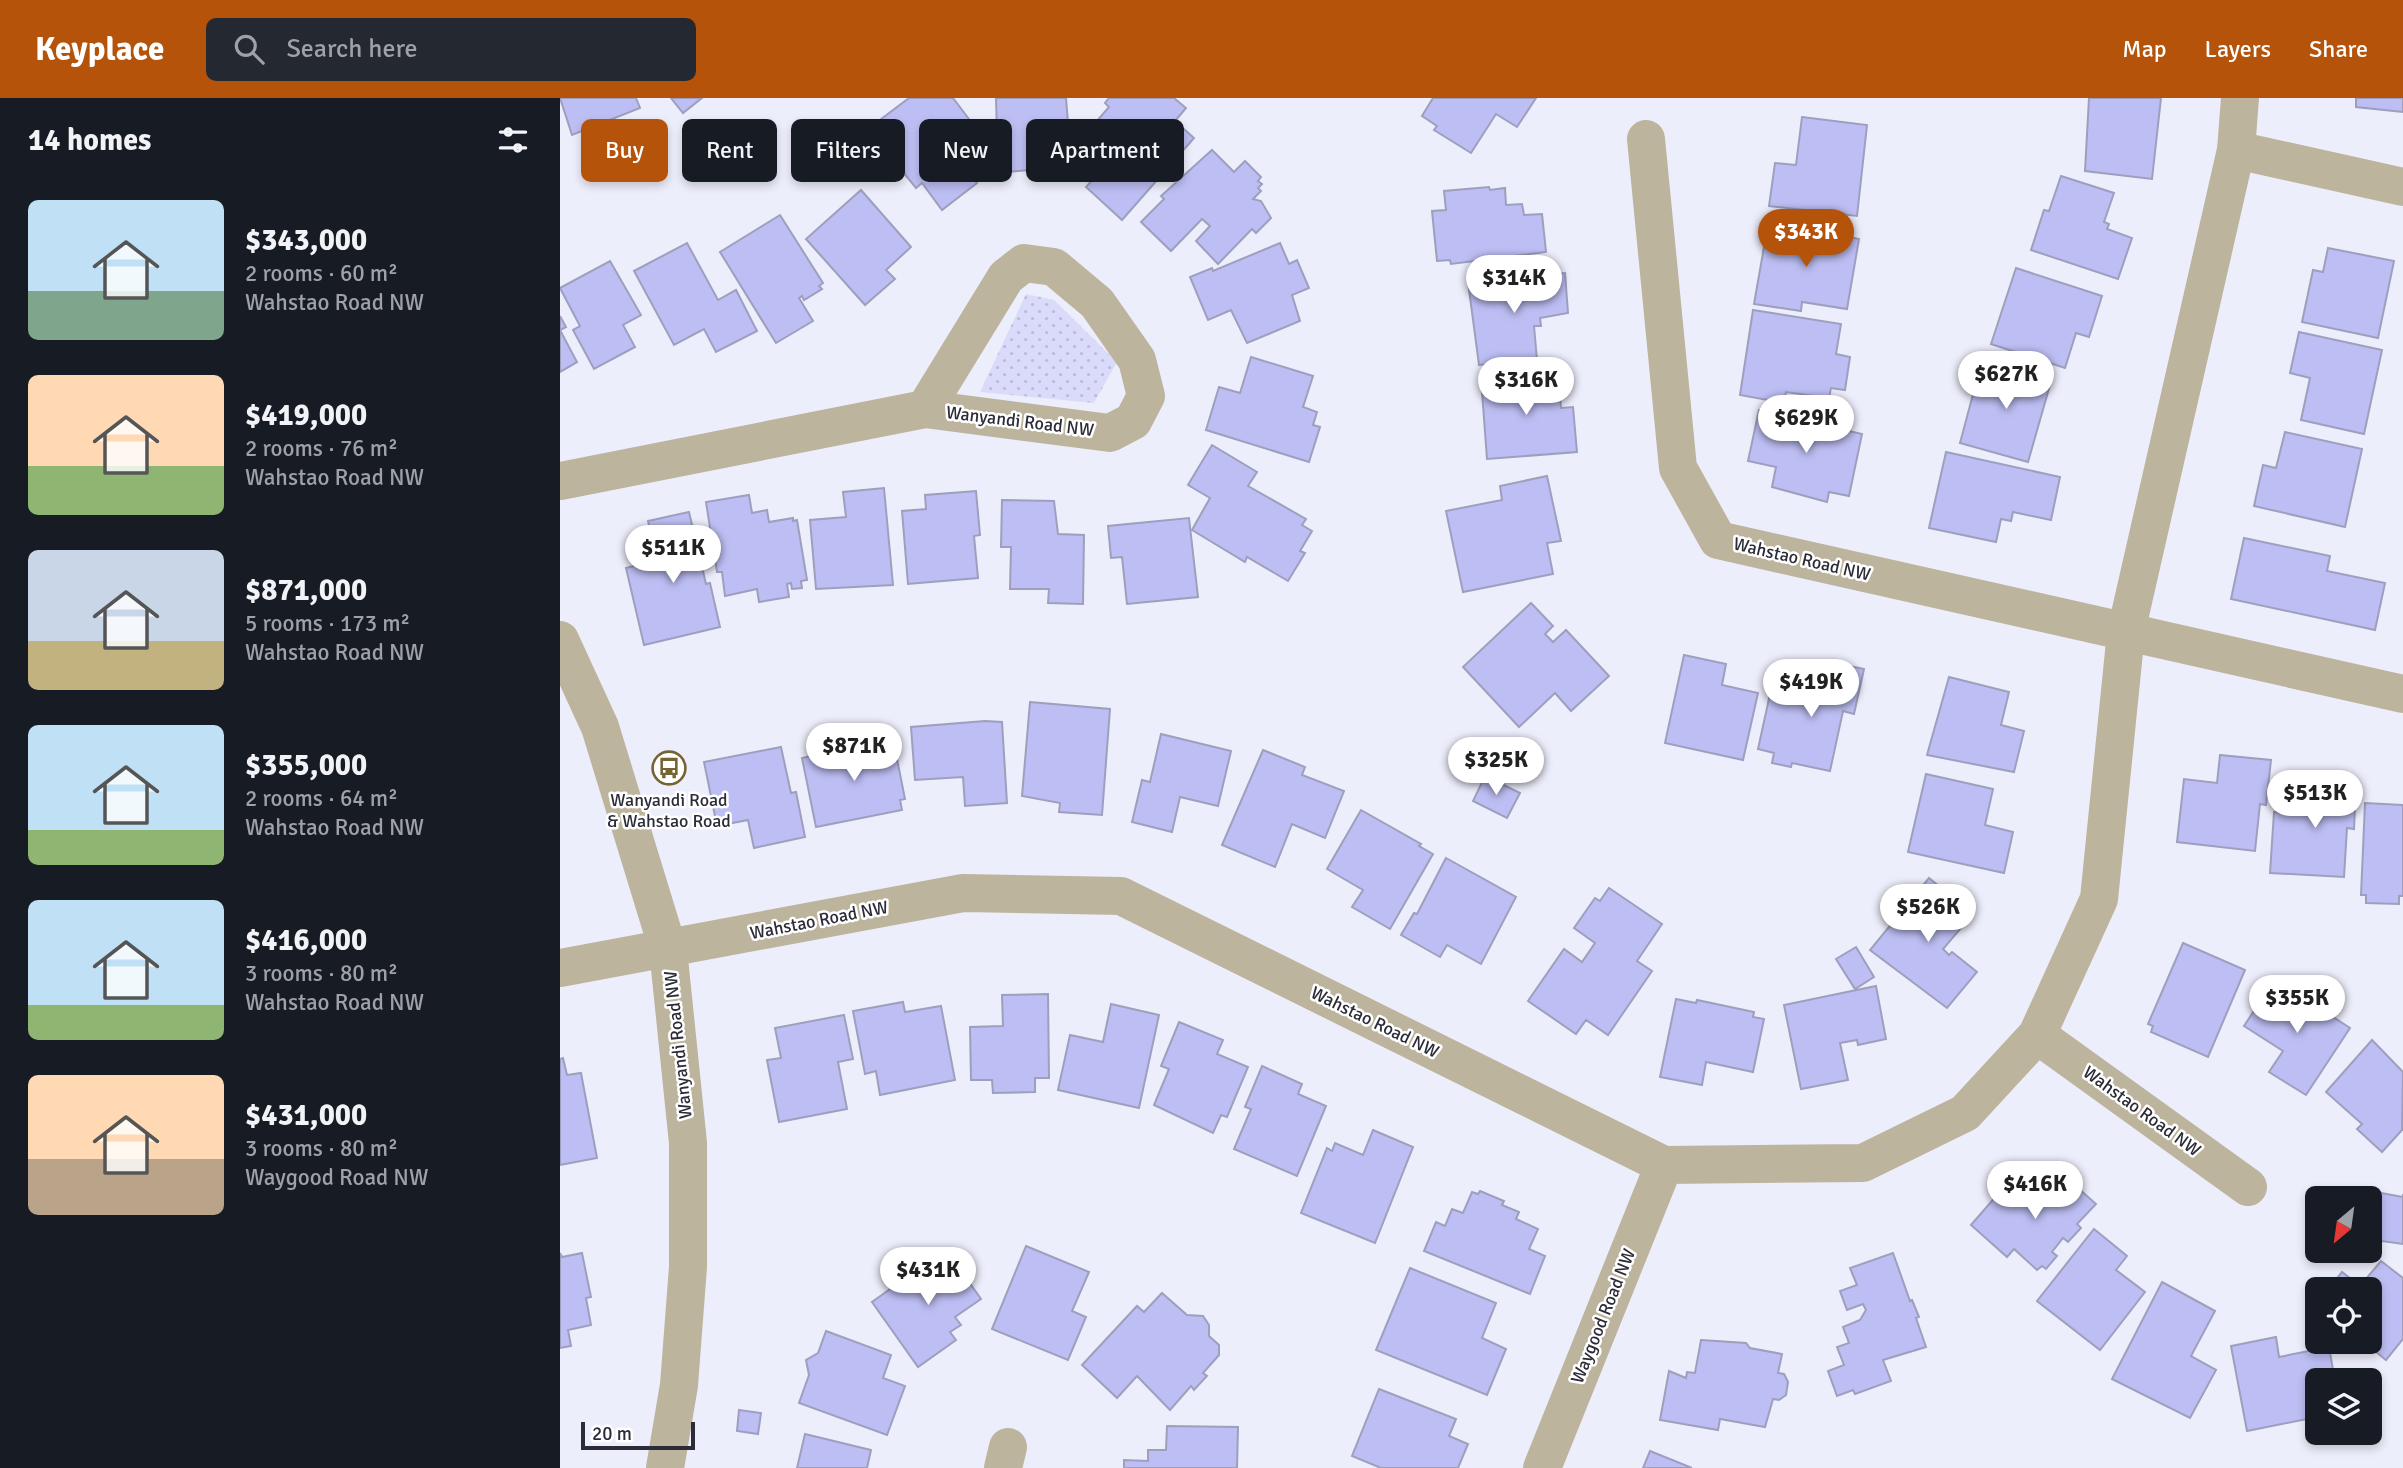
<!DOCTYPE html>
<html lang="en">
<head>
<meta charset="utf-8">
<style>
	:root { --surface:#171b24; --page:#242831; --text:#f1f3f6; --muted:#9ea1a6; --accent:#b45309 }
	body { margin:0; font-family:Signika,sans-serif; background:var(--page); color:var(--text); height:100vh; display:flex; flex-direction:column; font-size:26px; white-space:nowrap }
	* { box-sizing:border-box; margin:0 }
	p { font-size:23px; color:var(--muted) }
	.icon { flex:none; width:38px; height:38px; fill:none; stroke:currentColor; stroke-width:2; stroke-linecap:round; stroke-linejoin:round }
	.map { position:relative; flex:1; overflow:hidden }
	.details { display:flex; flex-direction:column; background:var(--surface); width:560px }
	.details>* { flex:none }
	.banner { position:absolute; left:21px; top:21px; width:665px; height:63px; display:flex; gap:14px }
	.needle { width:46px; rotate:209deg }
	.buttons { position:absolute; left:1745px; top:1088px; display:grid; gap:14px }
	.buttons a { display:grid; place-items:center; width:77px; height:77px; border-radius:10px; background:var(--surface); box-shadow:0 4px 10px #0003; font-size:35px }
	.scale { position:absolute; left:21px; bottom:18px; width:114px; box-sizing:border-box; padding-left:7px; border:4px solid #2c2c39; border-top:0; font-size:19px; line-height:24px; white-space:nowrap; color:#2c2c39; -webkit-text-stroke:5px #fff; paint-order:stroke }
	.price { position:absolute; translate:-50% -60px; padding:0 16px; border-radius:24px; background:#fff; color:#222; font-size:23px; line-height:46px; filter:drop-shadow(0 2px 4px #0008) }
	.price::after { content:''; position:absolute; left:50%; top:42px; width:21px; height:16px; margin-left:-10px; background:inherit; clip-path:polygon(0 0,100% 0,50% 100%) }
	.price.current { background:var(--accent); color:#fff }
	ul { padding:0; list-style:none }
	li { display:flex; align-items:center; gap:21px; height:175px; padding:0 28px }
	li span { display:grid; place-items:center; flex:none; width:196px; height:140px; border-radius:10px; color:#555 }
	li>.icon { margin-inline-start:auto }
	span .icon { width:84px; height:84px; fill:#fffc; stroke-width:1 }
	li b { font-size:30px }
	h2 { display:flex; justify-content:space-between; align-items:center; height:84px; padding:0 28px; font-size:30px }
	.tag { padding:0 24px; border-radius:10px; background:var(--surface); box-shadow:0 4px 10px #0003; font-size:24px; line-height:63px }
	.tag.current { background:var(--accent); color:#fff }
	header { display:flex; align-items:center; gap:42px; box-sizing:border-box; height:98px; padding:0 35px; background:var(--accent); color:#fff }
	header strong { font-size:33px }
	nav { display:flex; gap:38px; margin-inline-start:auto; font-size:24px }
	.search { width:490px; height:63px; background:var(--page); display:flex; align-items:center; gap:18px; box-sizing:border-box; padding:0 24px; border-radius:10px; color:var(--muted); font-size:26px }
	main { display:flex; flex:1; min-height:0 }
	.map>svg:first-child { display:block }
	.grass { fill:url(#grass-dots) }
	.building { fill:#bdbef3; stroke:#9e9fbe; stroke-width:2 }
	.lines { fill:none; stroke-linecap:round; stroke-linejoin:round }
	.minor { stroke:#bdb49d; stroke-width:38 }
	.labels { text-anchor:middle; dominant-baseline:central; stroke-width:5; stroke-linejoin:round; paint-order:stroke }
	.street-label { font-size:18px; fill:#2c2c39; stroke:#fff }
	.poi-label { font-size:18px; fill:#2c2c39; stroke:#fff }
</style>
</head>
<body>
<header>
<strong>Keyplace</strong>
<div class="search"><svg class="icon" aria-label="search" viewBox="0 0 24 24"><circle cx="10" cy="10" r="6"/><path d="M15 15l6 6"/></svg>Search here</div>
<nav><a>Map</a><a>Layers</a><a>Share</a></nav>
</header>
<main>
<section class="details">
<h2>14 homes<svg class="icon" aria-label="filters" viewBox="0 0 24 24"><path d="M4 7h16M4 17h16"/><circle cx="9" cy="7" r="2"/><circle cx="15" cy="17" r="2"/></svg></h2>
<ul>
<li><span style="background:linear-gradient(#bfe0f5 65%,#7fa58c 0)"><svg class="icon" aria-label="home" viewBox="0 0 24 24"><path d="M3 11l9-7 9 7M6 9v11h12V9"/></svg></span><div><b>$343,000</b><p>2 rooms · 60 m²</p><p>Wahstao Road NW</p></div></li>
<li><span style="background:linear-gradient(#ffd9b3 65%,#8fb573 0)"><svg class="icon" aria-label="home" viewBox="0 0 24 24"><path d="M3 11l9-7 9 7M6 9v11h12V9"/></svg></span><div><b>$419,000</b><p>2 rooms · 76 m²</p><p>Wahstao Road NW</p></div></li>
<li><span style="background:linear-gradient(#c9d6e8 65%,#c2b280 0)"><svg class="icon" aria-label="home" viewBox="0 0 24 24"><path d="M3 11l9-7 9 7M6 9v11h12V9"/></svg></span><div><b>$871,000</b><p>5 rooms · 173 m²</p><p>Wahstao Road NW</p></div></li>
<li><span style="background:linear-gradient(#bfe0f5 75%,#8fb573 0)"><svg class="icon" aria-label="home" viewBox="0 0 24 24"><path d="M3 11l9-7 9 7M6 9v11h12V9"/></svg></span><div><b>$355,000</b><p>2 rooms · 64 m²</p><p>Wahstao Road NW</p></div></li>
<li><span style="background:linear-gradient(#bfe0f5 75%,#8fb573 0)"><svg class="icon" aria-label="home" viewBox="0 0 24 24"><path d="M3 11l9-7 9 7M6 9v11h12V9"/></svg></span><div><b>$416,000</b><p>3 rooms · 80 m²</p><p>Wahstao Road NW</p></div></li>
<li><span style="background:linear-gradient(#ffd9b3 60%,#b9a48a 0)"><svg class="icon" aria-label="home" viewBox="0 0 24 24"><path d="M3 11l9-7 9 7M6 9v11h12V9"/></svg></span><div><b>$431,000</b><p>3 rooms · 80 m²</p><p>Waygood Road NW</p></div></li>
</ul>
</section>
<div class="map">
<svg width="1843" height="1370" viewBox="0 0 1843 1370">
	<defs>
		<pattern id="grass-dots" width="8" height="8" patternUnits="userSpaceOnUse" patternTransform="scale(1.75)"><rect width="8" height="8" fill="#dadbfa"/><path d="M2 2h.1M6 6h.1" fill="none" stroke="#bbbcd7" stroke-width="1.8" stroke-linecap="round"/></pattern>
	</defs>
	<rect width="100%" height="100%" fill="#edeefb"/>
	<!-- grass -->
	<path class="grass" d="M466,196L494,202L557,264L534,305L420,294Z"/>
	<!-- building -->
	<g class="building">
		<path d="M0,0H76L80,10L12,37Z"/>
		<path d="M111,0H142L123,15Z"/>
		<path d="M349,0H393L415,29L399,42L408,54L399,61L417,85L382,112L362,85L356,90L308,31Z"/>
		<path d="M436,0H506L510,49L478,51L480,71L438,75Z"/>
		<path d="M549,0H614L626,10L615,23L634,40L562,122L526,89L554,58L558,62L561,59L530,31L549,9L545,5Z"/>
		<path d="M873,0H976L957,29L936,16L911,55L874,32L877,28L862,18Z"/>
		<path d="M1529,0H1601L1592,81L1525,73Z"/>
		<path d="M1796,0H1843V14L1796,9Z"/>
		<path d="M1242,19L1307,27L1297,118L1209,108L1215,65L1236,67Z"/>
		<path d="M652,52L674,74L685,63L701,79L698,83L702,86L698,90L701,93L693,101L701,103L711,120L696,135L692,131L658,166L636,143L650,128L642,121L611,153L581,124L604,101L601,98Z"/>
		<path d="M1501,78L1554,95L1544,124L1549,126L1547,131L1572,140L1558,181L1471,152L1484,112L1489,113Z"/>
		<path d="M929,89L930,92L945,90L946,107L962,106L964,117L982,116L986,154L891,166L890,162L877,163L872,113L886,112L884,93Z"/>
		<path d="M301,92L351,149L326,172L335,181L305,207L246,141Z"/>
		<path d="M220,117L263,185L259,188L262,191L244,202L242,198L239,200L253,223L216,245L160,154Z"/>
		<path d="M1213,123L1299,141L1287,211L1242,204L1241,213L1194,206L1204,149L1209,150Z"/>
		<path d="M127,145L158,202L176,192L197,233L156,254L144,231L114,247L74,173Z"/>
		<path d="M720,145L729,166L737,162L749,190L732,197L740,223L687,245L671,212L648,222L630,179L652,170L653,173Z"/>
		<path d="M1768,150L1834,163L1818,240L1742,224L1753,172L1763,174Z"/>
		<path d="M50,163L81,217L63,227L75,249L34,271L13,232L20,228L0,190Z"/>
		<path d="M1456,170L1542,198L1529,239L1516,235L1505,270L1431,246Z"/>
		<path d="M1005,175L1008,215L980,220L981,228H974L977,262L919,267L908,184Z"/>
		<path d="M1193,212L1281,226L1276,256L1290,259L1285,292L1271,290L1269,300L1226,294L1224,305L1180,297Z"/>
		<path d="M0,218L6,229L0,232L17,264L0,274Z"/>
		<path d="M1739,234L1822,252L1804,336L1741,322L1750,280L1730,275Z"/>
		<path d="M691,259L753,278L743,309L757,314L753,327L760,329L749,364L646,332L659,289L680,295Z"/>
		<path d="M1427,262L1492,280L1468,364L1400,345L1416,285L1420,287Z"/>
		<path d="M987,275V278L998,277L1001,310L1013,309L1017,354L927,361L921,280Z"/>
		<path d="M1199,312L1302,336L1289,398L1269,394L1267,404L1212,389L1216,369L1188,363Z"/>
		<path d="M1725,334L1802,351L1785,429L1694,408L1703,367L1716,370Z"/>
		<path d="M652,347L697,374L688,388L746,421L742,427L752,433L740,453L745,455L728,483L687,459L685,464L632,432L650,400L628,387Z"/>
		<path d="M1386,354L1500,379L1491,422L1453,414L1451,423L1441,421L1436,444L1369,430Z"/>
		<path d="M987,378L1001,443L987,445L993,476L903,494L886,413L942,402L940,388Z"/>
		<path d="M324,390L333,487L256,491L250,422L286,419L283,394Z"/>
		<path d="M416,393L420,437L414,438L418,480L348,486L342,413L366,411L365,397Z"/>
		<path d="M189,397L192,415L207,412L209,424L233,420V423L237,422L247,482L241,483L242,490L232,491L231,485L227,486L229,499L199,504L197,491L165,498L162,474H157L146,404Z"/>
		<path d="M442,402L494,403L498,436L524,437L523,506L488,505L489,491H450L451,449H441Z"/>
		<path d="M129,414L146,486L150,485L160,529L84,547L66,470L98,462L88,423Z"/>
		<path d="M629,420L638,499L567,506L562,459L551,460L548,428Z"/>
		<path d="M1684,440L1770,458L1767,473L1825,485L1815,532L1671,501Z"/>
		<path d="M971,505L993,528L985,536L993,544L1006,532L1049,578L1011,613L995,595L959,629L903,569Z"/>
		<path d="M1124,557L1166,566L1162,587L1198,595L1183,662L1105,645Z"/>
		<path d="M1261,562L1304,571L1294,616L1283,613L1270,673L1232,665L1231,669L1212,665L1214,655L1198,651L1210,596L1242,603L1243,599L1252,601Z"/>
		<path d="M1389,579L1449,594L1441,627L1464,633L1454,674L1367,657Z"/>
		<path d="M470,604L550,611L542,717L499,714L500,705L462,698Z"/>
		<path d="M425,623L442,624L447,705L405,708L403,679L355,682L351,629Z"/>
		<path d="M601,636L671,653L658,708L620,699L612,734L572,724L582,682L590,684Z"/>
		<path d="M333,641L345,701L340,702L342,712L256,729L242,660Z"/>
		<path d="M221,649L231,695L236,694L245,739L194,750L188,722L157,728L144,664Z"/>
		<path d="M703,652L745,669L742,677L784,693L765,740L732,726L715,769L662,747Z"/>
		<path d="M1660,657L1711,662L1706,707L1700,706L1695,753L1617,744L1624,681L1657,685Z"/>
		<path d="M1366,676L1433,691L1425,727L1453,734L1444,775L1348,754Z"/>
		<path d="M925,678L960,695L947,720L913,703Z"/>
		<path d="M1737,682L1796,685L1794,731L1787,730L1784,779L1710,775L1714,714L1735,716Z"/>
		<path d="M1805,705L1843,707V798H1839V806L1806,805V797H1801Z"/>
		<path d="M801,712L861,746L859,748L873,756L830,831L792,809L803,792L767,771Z"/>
		<path d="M886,760L956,799L921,866L887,847L880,859L841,837L854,815L857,816Z"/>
		<path d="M1369,780L1413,816L1383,851L1389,857L1392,854L1417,874L1387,910L1310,852Z"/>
		<path d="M1049,790L1102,826L1077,863L1092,873L1048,937L1026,922L1016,936L968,903L1004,851L1022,864L1035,845L1014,830L1035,800L1040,803Z"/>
		<path d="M1623,845L1685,872L1648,959L1591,934L1593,928L1588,926Z"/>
		<path d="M1296,849L1314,879L1295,891L1276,861Z"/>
		<path d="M1715,881L1790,930L1746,997L1709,974L1723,953L1684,928Z"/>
		<path d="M1316,888L1326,941L1298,947L1297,942L1280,945L1288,982L1241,991L1224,907Z"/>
		<path d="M488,896L489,980H475V994L433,995L432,982H411L410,929L443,928L442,897Z"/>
		<path d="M1116,901L1136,905L1137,902L1194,914L1193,919L1204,921L1193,974L1146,964L1142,987L1100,979Z"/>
		<path d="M343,904L345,914L381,908L395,982L320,997L316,973L305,976L293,913Z"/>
		<path d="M551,906L599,917L579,1010L498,992L510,937L543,944Z"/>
		<path d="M284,917L293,961L278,964L287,1011L219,1024L207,962L221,960L215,930Z"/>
		<path d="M619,924L663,942L657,956L688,969L667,1019L661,1017L653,1035L594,1007L609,971L601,968Z"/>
		<path d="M1812,942L1843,974L1842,1032L1822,1054L1797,1031L1802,1026L1766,994Z"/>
		<path d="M3,960L7,977L21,975L37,1060L0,1067V961Z"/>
		<path d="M702,968L742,986L738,996L766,1008L737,1078L674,1051L691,1011L685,1009Z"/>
		<path d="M813,1032L853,1049L815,1145L741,1115L767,1050L772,1053L775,1045L803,1057Z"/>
		<path d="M1500,1074L1536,1106L1517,1126L1521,1130L1508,1144L1503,1140L1492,1154L1497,1158L1486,1171L1482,1168L1477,1172L1454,1151L1447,1159L1411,1127L1444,1089L1465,1108L1492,1077L1494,1080Z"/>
		<path d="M920,1093L944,1103L942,1107L959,1114L956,1121L978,1131L969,1151L985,1158L970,1196L864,1153L876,1124L885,1128L892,1111L903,1115L912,1094L918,1096Z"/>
		<path d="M1821,1095L1843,1099V1096V1146L1814,1142Z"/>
		<path d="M1534,1131L1567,1158L1556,1172L1585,1194L1540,1252L1477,1203Z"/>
		<path d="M466,1148L529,1174L512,1213L526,1219L508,1262L432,1231Z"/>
		<path d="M386,1151L421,1201L395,1219L401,1227L390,1234L396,1242L358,1269L312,1204Z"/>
		<path d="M0,1155L2,1159L22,1155L31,1199L26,1200L31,1227L8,1232L11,1248L0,1250Z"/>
		<path d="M1333,1155L1350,1203L1352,1202L1359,1219L1356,1220L1366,1249L1323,1262L1331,1283L1295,1296L1293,1292L1277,1298L1268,1273L1284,1267L1277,1249L1289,1245L1283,1229L1300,1222L1306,1212L1303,1206L1287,1212L1280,1193L1297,1187L1290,1170Z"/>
		<path d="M1821,1163L1843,1180V1241L1826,1262L1804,1244H1810V1192H1768L1782,1174L1800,1188Z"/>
		<path d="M850,1170L936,1205L922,1240L946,1251L927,1297L816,1252Z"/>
		<path d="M1602,1184L1655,1213L1631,1258L1656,1272L1630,1320L1552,1281Z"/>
		<path d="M602,1195L627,1217L643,1218L649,1227V1238L659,1247V1257L643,1275L647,1278L634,1292L631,1288L610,1312L577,1278L557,1300L522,1267L577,1208L584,1214Z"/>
		<path d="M266,1233L331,1257L323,1280L345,1288L327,1337L239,1305L249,1277L246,1262L258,1255Z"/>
		<path d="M1716,1239L1719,1259L1769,1249L1775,1283H1757V1319L1687,1333L1671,1248Z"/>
		<path d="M1141,1242L1186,1245L1190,1250L1222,1256L1218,1275L1224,1276L1228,1284L1226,1297L1219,1302L1213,1301L1205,1329L1160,1321L1158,1332L1100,1322L1109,1273L1126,1280L1127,1274L1135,1275Z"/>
		<path d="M819,1291L896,1321L889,1338L908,1346L898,1370H821L792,1358Z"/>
		<path d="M179,1312L201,1315L198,1336L177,1333Z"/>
		<path d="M607,1328L678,1329L677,1370H564V1362L588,1363V1352H606Z"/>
		<path d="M245,1336L311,1352L307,1370H237Z"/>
		<path d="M1090,1353L1132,1370H1083Z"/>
	</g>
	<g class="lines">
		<!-- minor -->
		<g class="minor">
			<path d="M1086,41L1118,370L1158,442L1843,596"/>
			<path d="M1676,52L1843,89"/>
			<path d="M0,383L365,311L550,335L573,323L586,298L577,262L537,205L494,169L464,165L446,179L365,311"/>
			<path d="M0,542L40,629L108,851L128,1045V1169L119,1287L105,1370"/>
			<path d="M0,870L403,795L561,798L1104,1067L1303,1065L1405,1015L1477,937L1539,801L1566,534L1676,52L1680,0"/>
			<path d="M1477,937L1688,1089"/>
			<path d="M443,1370L448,1349"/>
			<path d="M982,1370L1104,1067"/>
		</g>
	</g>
	<!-- icons -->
	<defs>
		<symbol id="bus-ring" viewBox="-11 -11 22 22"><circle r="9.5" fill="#fff" stroke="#766332" stroke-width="1.5"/><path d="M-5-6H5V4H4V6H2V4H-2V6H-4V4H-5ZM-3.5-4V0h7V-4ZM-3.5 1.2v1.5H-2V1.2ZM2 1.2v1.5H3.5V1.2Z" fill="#766332"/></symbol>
	</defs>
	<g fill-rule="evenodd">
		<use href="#bus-ring" x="90" y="651" width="38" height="38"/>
	</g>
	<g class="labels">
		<!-- street labels -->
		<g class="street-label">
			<text transform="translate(460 323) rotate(7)">Wanyandi Road NW</text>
			<text transform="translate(1242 461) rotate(13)">Wahstao Road NW</text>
			<text transform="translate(259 822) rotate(-11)">Wahstao Road NW</text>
			<text transform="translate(815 924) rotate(26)">Wahstao Road NW</text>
			<text transform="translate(118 947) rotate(-96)">Wanyandi Road NW</text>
			<text transform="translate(1582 1013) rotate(36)">Wahstao Road NW</text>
			<text transform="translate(1043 1218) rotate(-68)">Waygood Road NW</text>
		</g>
		<!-- poi labels -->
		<g class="poi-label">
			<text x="109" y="702">Wanyandi Road<tspan x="109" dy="21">&amp; Wahstao Road</tspan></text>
		</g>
	</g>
</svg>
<div class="buttons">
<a><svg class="needle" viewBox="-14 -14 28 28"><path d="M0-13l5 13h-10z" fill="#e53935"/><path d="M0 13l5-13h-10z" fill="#9ea1a6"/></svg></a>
<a><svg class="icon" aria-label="locate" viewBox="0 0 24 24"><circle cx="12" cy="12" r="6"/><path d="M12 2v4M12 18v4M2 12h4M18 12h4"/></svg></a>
<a><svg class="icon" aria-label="layers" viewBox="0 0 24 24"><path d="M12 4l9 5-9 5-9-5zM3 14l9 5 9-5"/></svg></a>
</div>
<div class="scale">20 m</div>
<b class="price current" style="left:1246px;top:171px">$343K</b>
<b class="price" style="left:954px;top:217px">$314K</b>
<b class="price" style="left:1446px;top:313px">$627K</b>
<b class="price" style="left:966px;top:319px">$316K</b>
<b class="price" style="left:1246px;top:357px">$629K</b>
<b class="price" style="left:113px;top:487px">$511K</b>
<b class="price" style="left:1251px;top:621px">$419K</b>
<b class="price" style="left:294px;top:685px">$871K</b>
<b class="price" style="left:936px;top:699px">$325K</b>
<b class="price" style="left:1755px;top:732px">$513K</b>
<b class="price" style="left:1368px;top:846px">$526K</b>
<b class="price" style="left:1737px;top:937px">$355K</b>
<b class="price" style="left:1475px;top:1123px">$416K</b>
<b class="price" style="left:368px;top:1209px">$431K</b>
<div class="banner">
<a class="tag current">Buy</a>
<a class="tag">Rent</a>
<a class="tag">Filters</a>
<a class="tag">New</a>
<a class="tag">Apartment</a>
</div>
</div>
</main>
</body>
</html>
